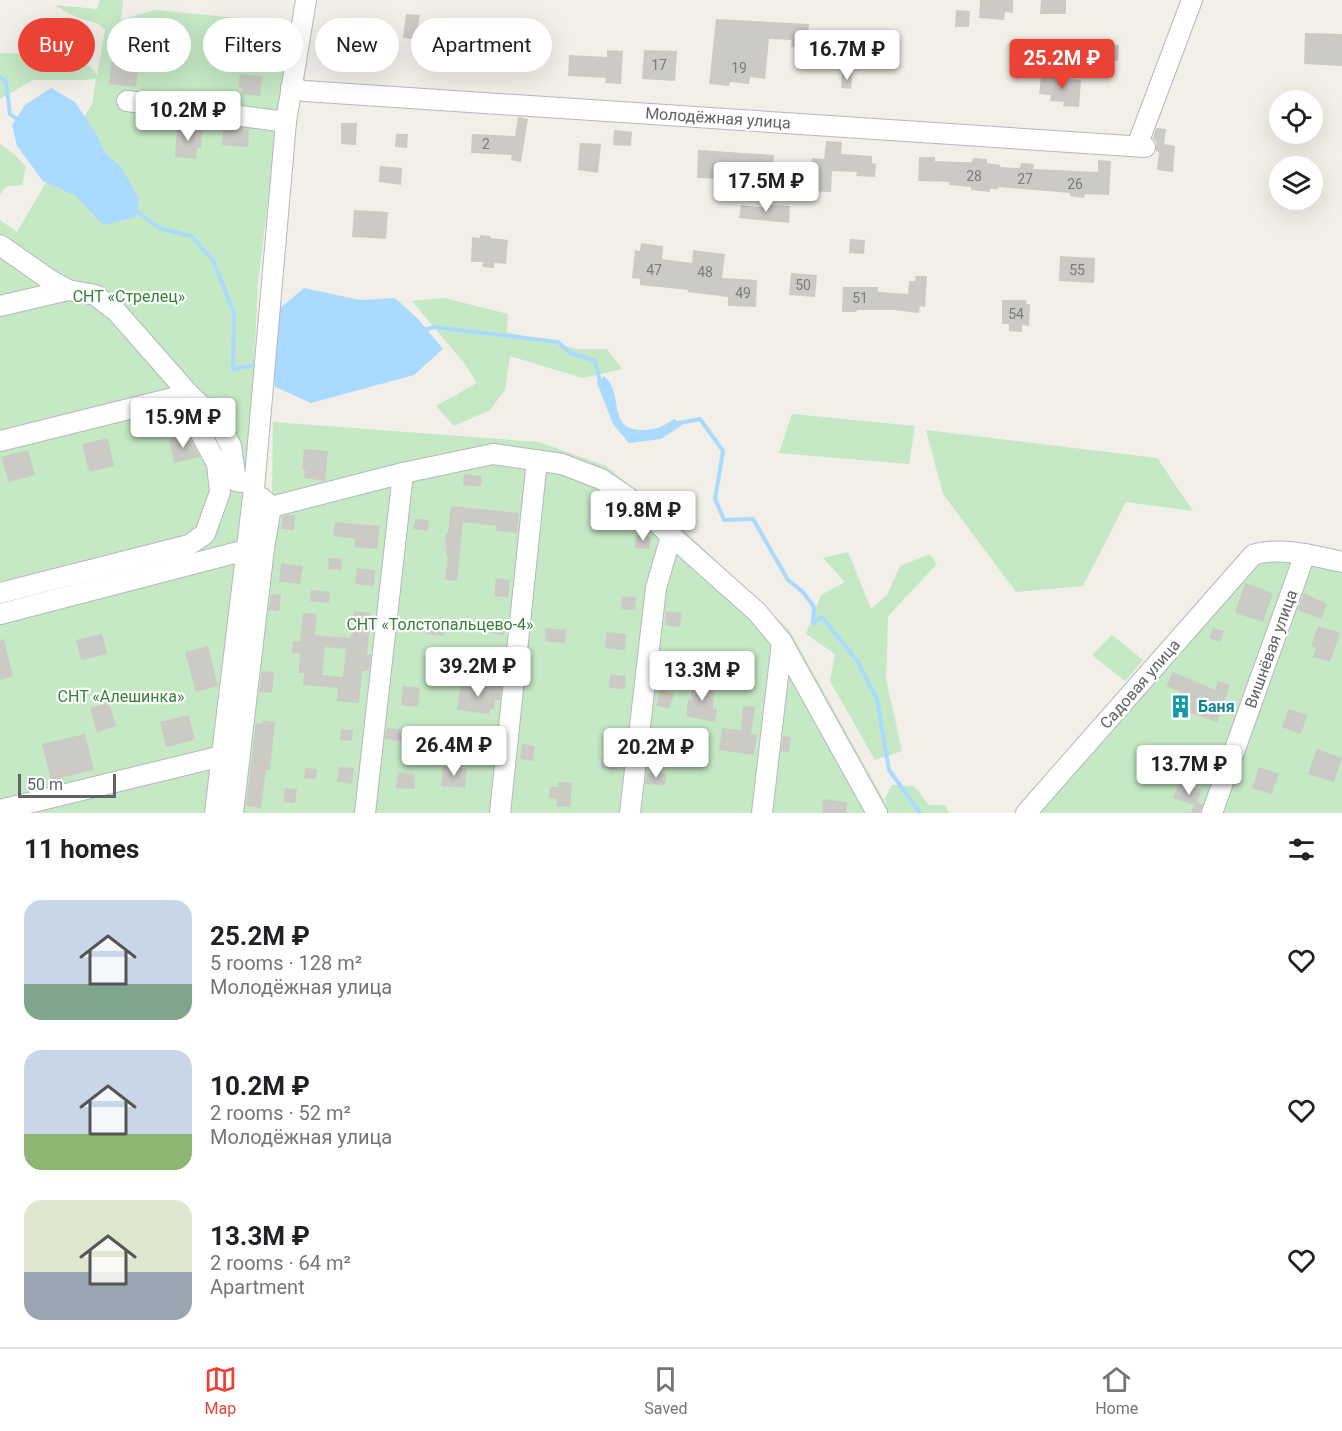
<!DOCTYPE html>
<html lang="en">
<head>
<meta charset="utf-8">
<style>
	:root { --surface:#fff; --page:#f6f6f6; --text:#202124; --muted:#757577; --line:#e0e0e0; --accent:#ea4335 }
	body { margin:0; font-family:Roboto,sans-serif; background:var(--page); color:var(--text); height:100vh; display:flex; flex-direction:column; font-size:22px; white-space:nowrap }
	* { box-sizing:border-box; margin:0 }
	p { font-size:20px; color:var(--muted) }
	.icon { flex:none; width:33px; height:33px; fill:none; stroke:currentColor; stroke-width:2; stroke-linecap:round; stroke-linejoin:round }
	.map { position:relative; height:813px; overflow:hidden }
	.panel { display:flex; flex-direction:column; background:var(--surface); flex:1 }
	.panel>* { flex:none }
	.hud { position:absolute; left:18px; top:18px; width:600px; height:54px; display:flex; gap:12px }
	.controls { position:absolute; left:1269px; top:90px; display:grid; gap:12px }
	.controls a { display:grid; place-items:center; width:54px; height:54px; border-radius:50%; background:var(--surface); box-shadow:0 6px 24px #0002; font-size:30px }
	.scale { position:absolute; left:18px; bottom:15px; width:98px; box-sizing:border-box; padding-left:6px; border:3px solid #5f6368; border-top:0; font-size:16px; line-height:21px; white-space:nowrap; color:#5f6368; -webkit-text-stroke:4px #fff; paint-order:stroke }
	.price { position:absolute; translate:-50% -51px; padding:0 14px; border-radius:6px; background:#fff; color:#222; font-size:20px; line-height:39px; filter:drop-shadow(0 2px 3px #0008) }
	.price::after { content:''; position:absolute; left:50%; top:36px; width:18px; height:14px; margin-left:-9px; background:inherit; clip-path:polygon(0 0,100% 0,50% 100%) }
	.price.active { background:var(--accent); color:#fff }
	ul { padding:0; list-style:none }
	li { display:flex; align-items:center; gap:18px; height:150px; padding:0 24px }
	li span { display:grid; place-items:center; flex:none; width:168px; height:120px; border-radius:18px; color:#555 }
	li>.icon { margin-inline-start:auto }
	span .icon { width:72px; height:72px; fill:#fffc; stroke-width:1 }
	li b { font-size:26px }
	h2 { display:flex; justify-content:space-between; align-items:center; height:72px; padding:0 24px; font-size:26px }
	.chip { padding:0 21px; border-radius:27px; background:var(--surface); box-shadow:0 6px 24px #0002; font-size:21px; line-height:54px }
	.chip.active { background:var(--accent); color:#fff }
	.tab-bar { display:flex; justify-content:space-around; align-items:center; height:84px; border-top:2px solid var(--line); background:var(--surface); font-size:16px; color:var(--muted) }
	.tab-bar a { display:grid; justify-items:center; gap:3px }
	.tab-bar .active { color:var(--accent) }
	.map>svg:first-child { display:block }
	.green { fill:#c5e8c5 }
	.water { fill:#aadaff }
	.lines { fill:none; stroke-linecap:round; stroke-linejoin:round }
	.stream { stroke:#aadaff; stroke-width:4 }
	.building { fill:#cccac5; fill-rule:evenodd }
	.minor-casing { stroke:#b5b8bc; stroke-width:22 }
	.minor { stroke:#fff; stroke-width:20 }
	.labels { text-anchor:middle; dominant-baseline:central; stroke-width:4.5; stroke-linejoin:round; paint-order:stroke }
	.number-label { font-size:14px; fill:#7a7d7f }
	.street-label { font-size:16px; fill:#5f6368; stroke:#fff }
	.park-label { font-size:16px; fill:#348238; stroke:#fff }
	.culture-label { font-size:16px; font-weight:bold; fill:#0d838f; stroke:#fff; text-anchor:start }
</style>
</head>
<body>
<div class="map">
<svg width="1342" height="813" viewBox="0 0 1342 813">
	<rect width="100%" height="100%" fill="#f1efe8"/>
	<!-- green -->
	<g class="green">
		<path d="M100,0H123L121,20L155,10L290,23L258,283L251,427L261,508L272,493L273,422L539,442L606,466L684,530L790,631L887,806L885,798L892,785L914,786L929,805H945L949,813H0V220L17,232L92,104L96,79L83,80H33L0,99V53L28,54L90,66L97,75L105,30L99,24L78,18L54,5L97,9Z"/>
		<path d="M0,144L15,155L26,167L22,185L7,186L0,194Z"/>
		<path d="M444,298L508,314L507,332L577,349H607L622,369L583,378L510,356L505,390L490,410L454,426L436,406L477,383L464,363L412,301Z"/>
		<path d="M792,414L915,426L909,464L779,453Z"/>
		<path d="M926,430L1157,458L1193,511L1126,502L1083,586L1016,592L943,494Z"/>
		<path d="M1255,546L1342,562V813H1014Z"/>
		<path d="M848,552L871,609L887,595L900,566L930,554L937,564L888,616L886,679L902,751L875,760L830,681L835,654L806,634L821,595L845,582L823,558Z"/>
		<path d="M1112,635L1143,660L1125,681L1092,655Z"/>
	</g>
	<!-- water -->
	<g class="water">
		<path d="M51,88L75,102L97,135L105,153L120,166L139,198L136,217L103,225L76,196L43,181L17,146L12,125L25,105Z"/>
		<path d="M304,288L360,300L395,298L418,319L443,349L414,375L311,403L275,387L273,371L279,309Z"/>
		<path d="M604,376C607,379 611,383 612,387C620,408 613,431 644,430C658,429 662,427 674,419L682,425L661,439L629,443L613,424L597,383Z"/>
	</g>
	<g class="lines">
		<!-- stream -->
		<g class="stream">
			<path d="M0,77L6,82L10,114L21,122"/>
			<path d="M134,209L159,228L191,236L213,260L234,313L233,369L257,365"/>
			<path d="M424,330L434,327L558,342L570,353L595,361L601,385"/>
			<path d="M674,424L700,419L723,451L715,499L724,520L753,519L788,580L803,592L814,607L813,623L822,617L858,662L877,699L889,770L920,813"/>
		</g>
	</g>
	<!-- building -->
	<g class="building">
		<path d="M980,0H1013V13L1005,12L1004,20L979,18Z"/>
		<path d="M1041,0H1066V14H1040Z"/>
		<path d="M956,10L970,11L969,27H955Z"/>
		<path d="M406,14L420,15L418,27L426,28L425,41L403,38Z"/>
		<path d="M716,19L809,24L807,48L791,47L792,40L769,39L765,79L750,77L749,84L730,82L729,86L709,84Z"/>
		<path d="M210,29L242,30L241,62L209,61Z"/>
		<path d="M1305,33L1342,34V66L1304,64Z"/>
		<path d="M365,35L385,37L383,55L371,54L372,50H364Z"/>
		<path d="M511,42L535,43L534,63H527L526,69L509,68Z"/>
		<path d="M1082,43L1119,45L1118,61L1081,59Z"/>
		<path d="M456,49L489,50L488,69L455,68Z"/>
		<path d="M607,50L623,51L621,84L605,83L606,78L568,76L569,55L607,57Z"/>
		<path d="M644,50L677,51L675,81L642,79Z"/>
		<path d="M112,59L139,62L136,87L109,84Z"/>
		<path d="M842,72L852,73L851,89L841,88Z"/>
		<path d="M240,74L262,76L260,96L242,94L243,88L238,87Z"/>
		<path d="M1041,77L1081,80L1079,107L1063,106L1064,102L1050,101L1051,95L1039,94Z"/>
		<path d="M518,117L528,119L521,162L511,160L512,155L471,153L472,134L515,136Z"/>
		<path d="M341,123H357L356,145L341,144Z"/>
		<path d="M177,125L203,128L201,148H197L196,159L175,157Z"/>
		<path d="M224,126L249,129L248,147L222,145Z"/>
		<path d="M1156,128L1166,129L1164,144L1175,146L1173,172L1157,170L1159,152L1156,151V142L1153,138Z"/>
		<path d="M614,130L632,132L631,146L613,145Z"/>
		<path d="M396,134H408L407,148L395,147Z"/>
		<path d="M826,141L842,142L841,154L872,156V163L876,164L875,177L856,176L857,172L832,171L831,192L803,191L804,181L801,180L802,166H811L812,158L824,159Z"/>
		<path d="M580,143L601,144L598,173L578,170Z"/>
		<path d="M698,150L774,155L772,178L727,175V179L697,178Z"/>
		<path d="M919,157H935V161L960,162H972L973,158L987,159V163L1000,165V167L1020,168L1021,163L1034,164L1033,169L1098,172V160L1111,161L1109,195L1085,194L1084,198L1070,196V193L998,187V189H990V192L971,190V187L949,185V182L918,181Z"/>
		<path d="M380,166L402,168L401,185L379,182Z"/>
		<path d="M741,205L770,208V205L790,206L789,223L739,218Z"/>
		<path d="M354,210L388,212L386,239L352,237Z"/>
		<path d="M480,235L491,236L490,238L508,240L506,264L494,263V268L482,267L483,262H471L472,237L480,238Z"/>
		<path d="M850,239L865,240L864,254L849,253Z"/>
		<path d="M641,243L663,246L662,259L692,263L693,250L725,254L722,278L757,280L756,307L728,306V297L688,292V290L640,285V279L632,278L635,250L640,251Z"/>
		<path d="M1060,256L1095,258L1094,283L1059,281Z"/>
		<path d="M791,273L817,275L815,297L789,295Z"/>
		<path d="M916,276H927L925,307L920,306L919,313L894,310H857L856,312H842L843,287H878V292L908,294L909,281H915Z"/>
		<path d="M1002,300H1027L1026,304H1030L1029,326L1022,325V332L1009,331V324H1002Z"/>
		<path d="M188,435L200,457L174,463L169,439Z"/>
		<path d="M108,438L114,466L89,472L82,444Z"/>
		<path d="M304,449L328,451L325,481L304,478L305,470L302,469Z"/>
		<path d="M28,450L35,475L9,482L1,457Z"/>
		<path d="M464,474L482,476L481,487L463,485Z"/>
		<path d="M451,506L519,513L517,533L496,531L497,526L463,522L457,581L445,580L448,556H446L447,545H445L446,533H448Z"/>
		<path d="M594,506L606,508L605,521L593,520Z"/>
		<path d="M289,515H295L294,530L281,529L283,516Z"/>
		<path d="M415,519L429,520L428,531L413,529Z"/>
		<path d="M335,522L380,526L377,549L354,547L355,539L333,536Z"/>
		<path d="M636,535L651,537L649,549L635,548Z"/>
		<path d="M329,558L342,559L341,570L328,569Z"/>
		<path d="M281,563L303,566L300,584L279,582Z"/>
		<path d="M357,568L375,570L374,586L355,584Z"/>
		<path d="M496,578L510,580L508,598L494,596Z"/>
		<path d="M1245,583L1273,593L1263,622L1235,613Z"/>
		<path d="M311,590L330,592L329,603L310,601Z"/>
		<path d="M1304,593L1327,604L1321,619L1298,610Z"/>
		<path d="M271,594L281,595L279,611L269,610Z"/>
		<path d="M622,596L636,597L635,610L621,609Z"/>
		<path d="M354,611L371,613L367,655H371L369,671H362L359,703L337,701L338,688L303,685L304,673H299L300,654L292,653L293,641L300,642L303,613L317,614L315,635L351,638ZM325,647L346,649L343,677L322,675Z"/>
		<path d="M666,611L682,613L680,627L665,625Z"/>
		<path d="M427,620L446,622L444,636L426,634Z"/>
		<path d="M491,623L505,624L504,635L490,633Z"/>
		<path d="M1318,626L1340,633L1330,662L1313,657L1316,648L1311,646Z"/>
		<path d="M546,628L566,630L565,643L545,641Z"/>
		<path d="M1213,628L1224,631L1220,642L1209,638Z"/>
		<path d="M607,632L626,634L625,650L605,648Z"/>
		<path d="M102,634L107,654L81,660L76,640Z"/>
		<path d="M4,639L13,676L0,680V640Z"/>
		<path d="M208,646L218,686L196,692L185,652Z"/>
		<path d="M262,671L274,672L272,693L259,692Z"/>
		<path d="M1173,672L1215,690L1218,681L1230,685L1217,722L1173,707L1180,691L1166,686Z"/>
		<path d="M610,674L626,676L625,689L609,688Z"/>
		<path d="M461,682L501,686L500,700H495L494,709H490L489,714L457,710Z"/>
		<path d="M699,682L715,684L713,709H717L715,722L686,716L688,699L691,700L692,685H699Z"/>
		<path d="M403,686L420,688L418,707L401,705Z"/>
		<path d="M661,690L674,694L669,709L656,705Z"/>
		<path d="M109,702L116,726L97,732L90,708Z"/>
		<path d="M743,706L755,707L751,734L757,735L754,755L719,750L722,728L741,730Z"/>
		<path d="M1289,709L1307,715L1301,734L1282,727Z"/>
		<path d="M189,715L195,740L166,747L160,722Z"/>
		<path d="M262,720L275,722L270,770H266L261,808L246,806L256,723L262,724Z"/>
		<path d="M387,728L407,730L405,742L385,739Z"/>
		<path d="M341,729L353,730L352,741L340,740Z"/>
		<path d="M652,730L669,732L666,751L649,749Z"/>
		<path d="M85,734L94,770L51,780L42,744Z"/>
		<path d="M783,736L791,737L789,752L781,751Z"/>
		<path d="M522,744L535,746L533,761L520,759Z"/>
		<path d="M1206,748L1220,753L1214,768L1200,764Z"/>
		<path d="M1317,749L1342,758L1334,782L1308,774Z"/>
		<path d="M602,757L618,759L617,770L601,768Z"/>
		<path d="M443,766L467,769L465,788L441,786Z"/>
		<path d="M1165,766L1178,771L1174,784L1160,779Z"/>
		<path d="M339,767L354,768L352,784L337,782Z"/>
		<path d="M1259,767L1279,774L1271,794L1252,788Z"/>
		<path d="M305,768L317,769L316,779L304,778Z"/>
		<path d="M398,772L415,774L414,789L396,788Z"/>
		<path d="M647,773L666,774L665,785L645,784Z"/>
		<path d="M558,782L572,783L570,807L556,806L557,799L549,798L550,787H558Z"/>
		<path d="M1179,782L1202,790L1197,802L1203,804L1200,813H1191L1194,805L1173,798Z"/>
		<path d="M285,788L297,789L295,803L283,802Z"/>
		<path d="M823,799L847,802L846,813H822Z"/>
	</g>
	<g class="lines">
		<defs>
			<g id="minor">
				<path d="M291,88L305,91L1145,147"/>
				<path d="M127,101L286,122"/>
				<path d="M1137,146L1192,0"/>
				<path d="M0,245L50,280L68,290L95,295L116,311L189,394L217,420L231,446L236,481L254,483"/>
				<path d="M0,306L68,290"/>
				<path d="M0,441L189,394L186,406L217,464L220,492L205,534L189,545L0,593"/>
				<path d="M271,507L403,473L493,454L562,464L601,479L629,498L757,612L782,642"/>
				<path d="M0,614L246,550"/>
				<path d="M0,810L222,756"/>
				<path d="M215,813L254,489L286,122L306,0"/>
				<path d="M233,813L264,548L271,507L262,498"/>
				<path d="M365,813L403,473"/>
				<path d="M500,813L537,460"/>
				<path d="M630,813L656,588L671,536"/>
				<path d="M762,813L782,642L877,813"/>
				<path d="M1026,813L1253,555C1278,546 1316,556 1342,562"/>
				<path d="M1212,813L1305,554"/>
			</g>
		</defs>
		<!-- minor casing -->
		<use href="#minor" class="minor-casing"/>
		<!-- minor -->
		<use href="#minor" class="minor"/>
	</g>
	<!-- icons -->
	<defs>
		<symbol id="building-bare" viewBox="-9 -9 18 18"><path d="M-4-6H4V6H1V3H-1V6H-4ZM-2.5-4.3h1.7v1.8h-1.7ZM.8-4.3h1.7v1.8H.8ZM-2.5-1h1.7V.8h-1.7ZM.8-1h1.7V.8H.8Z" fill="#0f9aa8" stroke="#fff" stroke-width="2.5" paint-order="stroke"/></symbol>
	</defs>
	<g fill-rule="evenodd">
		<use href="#building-bare" x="1164" y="690" width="33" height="33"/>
	</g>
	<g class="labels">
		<!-- number labels -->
		<g class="number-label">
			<text x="659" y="65">17</text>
			<text x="739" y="68">19</text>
			<text x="486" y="144">2</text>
			<text x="974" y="176">28</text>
			<text x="1025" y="179">27</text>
			<text x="1075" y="184">26</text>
			<text x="654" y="270">47</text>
			<text x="1077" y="270">55</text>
			<text x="705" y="272">48</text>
			<text x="803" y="285">50</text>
			<text x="743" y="293">49</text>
			<text x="860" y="298">51</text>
			<text x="1016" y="314">54</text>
		</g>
		<!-- street labels -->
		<g class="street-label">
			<text transform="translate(718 118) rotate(4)">Молодёжная улица</text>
			<text transform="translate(1271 649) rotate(-70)">Вишнёвая улица</text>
			<text transform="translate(1140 684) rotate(-49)">Садовая улица</text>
		</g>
		<!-- park labels -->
		<g class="park-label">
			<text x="129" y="296">СНТ «Стрелец»</text>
			<text x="440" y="624">СНТ «Толстопальцево-4»</text>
			<text x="121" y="696">СНТ «Алешинка»</text>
		</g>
		<!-- culture labels -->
		<g class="culture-label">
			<text x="1198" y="706">Баня</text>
		</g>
	</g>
</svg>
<div class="controls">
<a><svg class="icon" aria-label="locate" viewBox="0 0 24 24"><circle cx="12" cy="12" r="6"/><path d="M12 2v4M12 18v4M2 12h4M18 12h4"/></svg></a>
<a><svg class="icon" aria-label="layers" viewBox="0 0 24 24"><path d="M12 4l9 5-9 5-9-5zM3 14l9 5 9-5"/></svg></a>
</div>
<div class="scale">50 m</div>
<b class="price" style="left:847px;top:81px">16.7M ₽</b>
<b class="price active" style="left:1062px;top:90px">25.2M ₽</b>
<b class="price" style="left:188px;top:142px">10.2M ₽</b>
<b class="price" style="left:766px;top:213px">17.5M ₽</b>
<b class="price" style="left:183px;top:449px">15.9M ₽</b>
<b class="price" style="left:643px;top:542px">19.8M ₽</b>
<b class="price" style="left:478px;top:698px">39.2M ₽</b>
<b class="price" style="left:702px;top:702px">13.3M ₽</b>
<b class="price" style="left:454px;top:777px">26.4M ₽</b>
<b class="price" style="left:656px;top:779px">20.2M ₽</b>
<b class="price" style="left:1189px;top:796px">13.7M ₽</b>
<div class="hud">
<a class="chip active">Buy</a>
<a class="chip">Rent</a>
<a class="chip">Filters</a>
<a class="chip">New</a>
<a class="chip">Apartment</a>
</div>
</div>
<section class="panel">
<h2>11 homes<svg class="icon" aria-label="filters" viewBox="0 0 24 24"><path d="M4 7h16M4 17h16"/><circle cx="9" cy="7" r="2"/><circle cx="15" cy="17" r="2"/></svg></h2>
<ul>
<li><span style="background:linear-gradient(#c9d6e8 70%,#7fa58c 0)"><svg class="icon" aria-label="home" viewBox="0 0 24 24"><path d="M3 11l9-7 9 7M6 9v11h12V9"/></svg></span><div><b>25.2M ₽</b><p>5 rooms · 128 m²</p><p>Молодёжная улица</p></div><svg class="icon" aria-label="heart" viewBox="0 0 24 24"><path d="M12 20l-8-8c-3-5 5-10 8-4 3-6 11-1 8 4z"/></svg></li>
<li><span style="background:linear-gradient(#c9d6e8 70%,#8fb573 0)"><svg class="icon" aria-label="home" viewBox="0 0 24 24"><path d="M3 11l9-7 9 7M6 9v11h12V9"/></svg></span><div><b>10.2M ₽</b><p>2 rooms · 52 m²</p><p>Молодёжная улица</p></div><svg class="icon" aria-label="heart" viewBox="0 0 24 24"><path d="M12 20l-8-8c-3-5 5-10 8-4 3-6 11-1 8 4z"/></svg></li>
<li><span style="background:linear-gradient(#dfe7d0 60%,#9aa5b1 0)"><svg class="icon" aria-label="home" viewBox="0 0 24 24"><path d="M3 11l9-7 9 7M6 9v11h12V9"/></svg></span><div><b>13.3M ₽</b><p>2 rooms · 64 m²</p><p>Apartment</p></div><svg class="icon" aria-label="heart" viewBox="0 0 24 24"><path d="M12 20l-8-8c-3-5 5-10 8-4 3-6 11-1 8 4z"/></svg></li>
</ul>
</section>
<nav class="tab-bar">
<a class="active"><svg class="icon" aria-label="map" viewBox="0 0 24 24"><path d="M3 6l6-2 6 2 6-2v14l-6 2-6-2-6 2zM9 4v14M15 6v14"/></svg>Map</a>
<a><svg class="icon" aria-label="saved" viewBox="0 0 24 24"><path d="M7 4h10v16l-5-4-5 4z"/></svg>Saved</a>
<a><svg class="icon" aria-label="home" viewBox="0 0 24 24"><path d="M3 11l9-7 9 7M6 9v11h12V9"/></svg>Home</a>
</nav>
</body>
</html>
